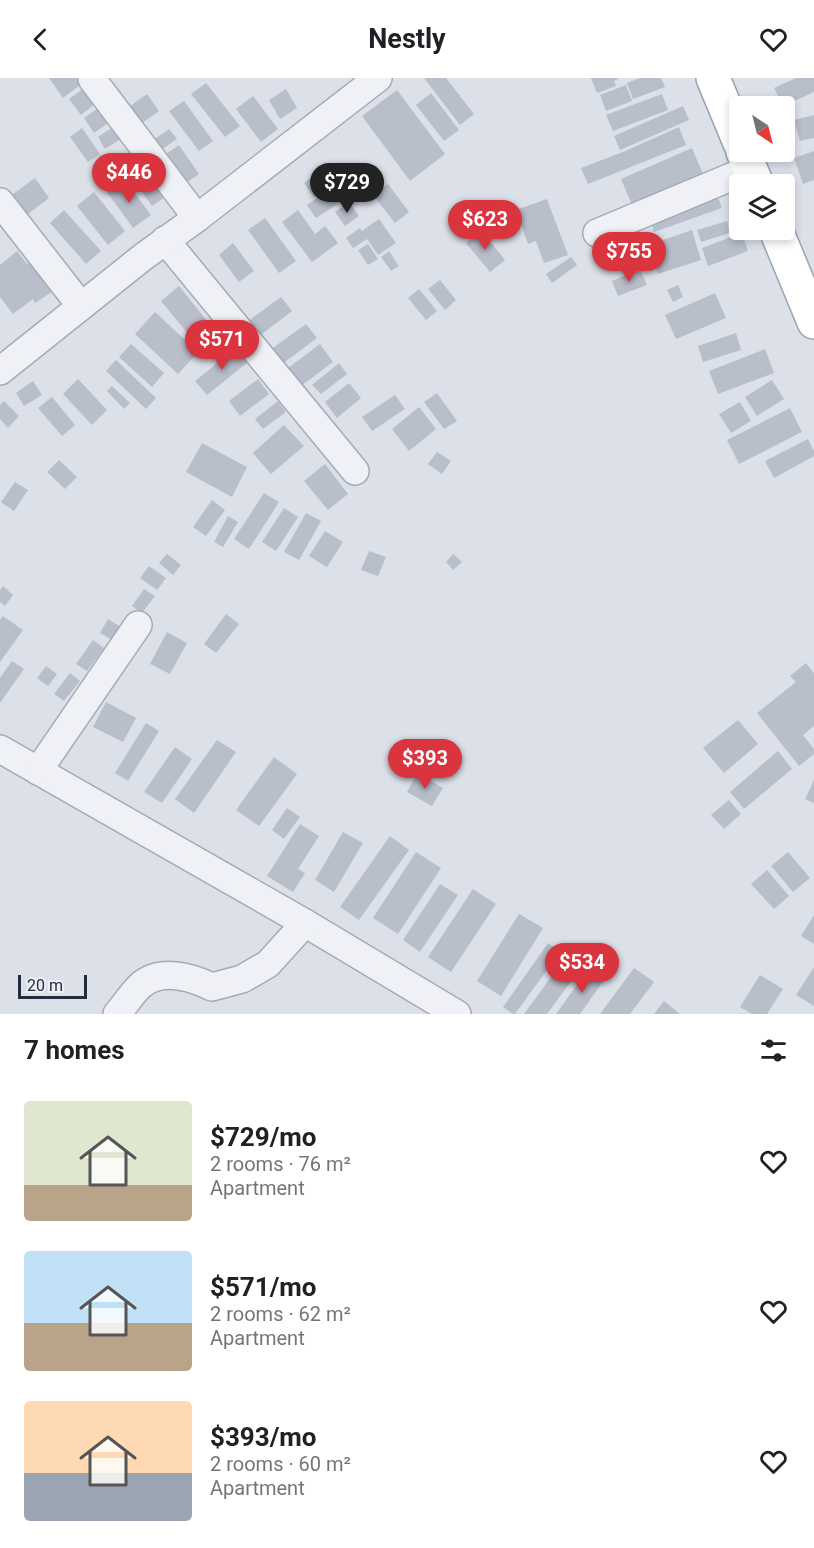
<!DOCTYPE html>
<html lang="en">
<head>
<meta charset="utf-8">
<style>
	:root { --surface:#fff; --page:#f2f2f2; --text:#202124; --muted:#757577; --accent:#da343e }
	body { margin:0; font-family:Roboto,sans-serif; background:var(--page); color:var(--text); height:100vh; display:flex; flex-direction:column; font-size:22px; white-space:nowrap }
	* { box-sizing:border-box; margin:0 }
	p { font-size:20px; color:var(--muted) }
	.icon { flex:none; width:33px; height:33px; fill:none; stroke:currentColor; stroke-width:2; stroke-linecap:round; stroke-linejoin:round }
	.map { position:relative; height:936px; overflow:hidden }
	.panel { display:flex; flex-direction:column; background:var(--surface); flex:1 }
	.panel>* { flex:none }
	.needle { width:39px; rotate:145deg }
	.tools { position:absolute; left:729px; top:18px; display:grid; gap:12px }
	.tools a { display:grid; place-items:center; width:66px; height:66px; border-radius:6px; background:var(--surface); box-shadow:0 3px 9px #0003; font-size:30px }
	.scale { position:absolute; left:18px; bottom:15px; width:69px; box-sizing:border-box; padding-left:6px; border:3px solid #252c3f; border-top:0; font-size:16px; line-height:21px; white-space:nowrap; color:#252c3f; -webkit-text-stroke:4px #eceff5; paint-order:stroke }
	.price { position:absolute; translate:-50% -51px; padding:0 14px; border-radius:21px; background:var(--accent); color:#fff; font-size:20px; line-height:39px; filter:drop-shadow(0 2px 3px #0008) }
	.price::after { content:''; position:absolute; left:50%; top:36px; width:18px; height:14px; margin-left:-9px; background:inherit; clip-path:polygon(0 0,100% 0,50% 100%) }
	.price.on { background:#222; color:#fff }
	ul { padding:0; list-style:none }
	li { display:flex; align-items:center; gap:18px; height:150px; padding:0 24px }
	li span { display:grid; place-items:center; flex:none; width:168px; height:120px; border-radius:6px; color:#555 }
	li>.icon { margin-inline-start:auto }
	span .icon { width:72px; height:72px; fill:#fffc; stroke-width:1 }
	li b { font-size:26px }
	h2 { display:flex; justify-content:space-between; align-items:center; height:72px; padding:0 24px; font-size:26px }
	header { display:flex; justify-content:space-between; align-items:center; height:78px; padding:0 24px; background:var(--surface); font-size:27px; font-weight:700 }
	.map>svg:first-child { display:block }
	.building { fill:#b9becb }
	.lines { fill:none; stroke-linecap:round; stroke-linejoin:round }
	.minor-casing { stroke:#a5aab5; stroke-width:30 }
	.major-casing { stroke:#9aa2b4; stroke-width:36 }
	.minor { stroke:#eff1f6; stroke-width:27 }
	.major { stroke:#fff; stroke-width:33 }
</style>
</head>
<body>
<header><svg class="icon" aria-label="back" viewBox="0 0 24 24"><path d="M15 5l-7 7 7 7"/></svg>Nestly<svg class="icon" aria-label="heart" viewBox="0 0 24 24"><path d="M12 20l-8-8c-3-5 5-10 8-4 3-6 11-1 8 4z"/></svg></header>
<div class="map">
<svg width="814" height="936" viewBox="0 0 814 936">
	<rect width="100%" height="100%" fill="#dce0e8"/>
	<!-- building -->
	<g class="building">
		<path d="M49,0H81L84,4L63,20Z"/>
		<path d="M424,0H446L474,36L460,47Z"/>
		<path d="M591,0H620L614,3L616,8L597,15Z"/>
		<path d="M640,0H661L665,9L633,21L627,5Z"/>
		<path d="M796,0H814V14L783,28L774,10Z"/>
		<path d="M206,5L240,48L225,59L191,16Z"/>
		<path d="M88,7L100,22L81,37L69,21Z"/>
		<path d="M626,7L632,23L606,33L600,17Z"/>
		<path d="M286,11L297,30L280,41L269,22Z"/>
		<path d="M397,12L445,76L410,103L362,38Z"/>
		<path d="M431,15L459,52L444,63L416,27Z"/>
		<path d="M147,16L159,33L138,48L126,31Z"/>
		<path d="M662,16L668,32L613,53L606,37Z"/>
		<path d="M253,18L278,51L261,64L236,31Z"/>
		<path d="M184,23L213,63L199,73L169,33Z"/>
		<path d="M104,26L114,41L94,55L84,40Z"/>
		<path d="M683,28L689,42L620,72L614,58Z"/>
		<path d="M814,37V60L800,63L794,42Z"/>
		<path d="M119,45L127,57L105,71L98,59Z"/>
		<path d="M679,49L686,67L588,106L581,90L623,74Z"/>
		<path d="M82,50L100,76L88,84L70,59Z"/>
		<path d="M169,51L177,61L157,75L149,65Z"/>
		<path d="M179,67L199,96L180,109L160,80Z"/>
		<path d="M692,70L706,103L635,134L621,101Z"/>
		<path d="M814,73V102L803,106L794,80Z"/>
		<path d="M145,75L173,113L152,128L125,90Z"/>
		<path d="M324,91L334,104L314,119L304,105Z"/>
		<path d="M35,100L49,120L20,142L5,122Z"/>
		<path d="M124,101L151,137L133,150L107,114Z"/>
		<path d="M341,104L350,118L316,140L307,127Z"/>
		<path d="M388,106L409,134L395,145L373,117Z"/>
		<path d="M94,114L125,153L108,167L77,128Z"/>
		<path d="M716,114L722,130L654,154L649,137Z"/>
		<path d="M547,121L568,177L544,185L536,163L528,166L516,132Z"/>
		<path d="M349,124L359,138L345,148L335,134Z"/>
		<path d="M64,132L101,173L86,186L50,145Z"/>
		<path d="M298,132L315,156L325,148L338,165L312,184L282,144Z"/>
		<path d="M265,140L296,183L279,195L248,152Z"/>
		<path d="M379,141L396,165L378,177L367,161L353,170L346,160L360,150L362,153Z"/>
		<path d="M727,143L730,155L701,164L697,152Z"/>
		<path d="M481,152L505,182L490,194L466,165Z"/>
		<path d="M692,152L701,182L658,196L649,167Z"/>
		<path d="M742,155L748,173L708,188L702,170Z"/>
		<path d="M233,165L254,193L239,204L219,177Z"/>
		<path d="M368,166L378,181L368,187L358,172Z"/>
		<path d="M17,173L27,186L32,182L53,213L35,225L33,221L13,236L0,219V187Z"/>
		<path d="M389,173L399,188L391,193L381,179Z"/>
		<path d="M571,179L577,187L552,205L546,196Z"/>
		<path d="M640,191L647,207L618,218L612,203Z"/>
		<path d="M440,202L456,222L445,232L428,211Z"/>
		<path d="M678,207L683,219L673,224L667,212Z"/>
		<path d="M179,208L207,243L189,257L161,223Z"/>
		<path d="M419,211L437,233L426,242L408,220Z"/>
		<path d="M715,215L726,240L676,261L665,237Z"/>
		<path d="M281,219L292,233L258,259L247,244Z"/>
		<path d="M155,234L198,274L178,296L135,256Z"/>
		<path d="M306,246L317,260L281,287L270,272Z"/>
		<path d="M736,255L741,272L703,284L698,268Z"/>
		<path d="M131,266L164,295L152,309L119,279Z"/>
		<path d="M320,266L333,284L301,308L288,290Z"/>
		<path d="M237,269L248,284L207,317L195,303Z"/>
		<path d="M765,271L774,295L718,316L709,293Z"/>
		<path d="M116,282L156,320L146,331L106,293Z"/>
		<path d="M339,285L347,296L321,316L312,307Z"/>
		<path d="M78,301L107,332L92,347L63,316Z"/>
		<path d="M258,301L269,316L240,338L229,323Z"/>
		<path d="M772,302L784,321L757,338L745,319Z"/>
		<path d="M33,303L42,317L24,328L16,315Z"/>
		<path d="M349,305L361,320L337,340L325,324Z"/>
		<path d="M112,308L130,325L124,331L107,313Z"/>
		<path d="M437,315L457,343L444,351L424,324Z"/>
		<path d="M395,317L405,331L372,353L362,339Z"/>
		<path d="M52,319L75,347L62,358L38,330Z"/>
		<path d="M4,323L19,338L8,350L0,341V327Z"/>
		<path d="M278,323L286,334L263,351L255,341Z"/>
		<path d="M740,324L751,343L731,355L719,336Z"/>
		<path d="M419,329L436,351L409,373L392,351Z"/>
		<path d="M790,330L802,354L739,386L727,362Z"/>
		<path d="M284,347L304,368L271,396L253,375Z"/>
		<path d="M808,361L814,373V378L774,400L765,383Z"/>
		<path d="M202,365L247,389L232,419L186,394Z"/>
		<path d="M437,374L451,383L442,396L428,386Z"/>
		<path d="M59,382L77,399L65,411L47,394Z"/>
		<path d="M325,386L348,416L328,432L304,403Z"/>
		<path d="M15,404L28,412L14,433L1,424Z"/>
		<path d="M264,415L279,424L249,471L234,461Z"/>
		<path d="M212,422L225,432L206,458L193,449Z"/>
		<path d="M284,430L298,439L276,473L262,464Z"/>
		<path d="M306,435L321,443L299,482L284,474Z"/>
		<path d="M228,438L238,444L223,469L214,464Z"/>
		<path d="M325,453L343,464L327,489L309,478Z"/>
		<path d="M369,473L386,479L378,498L361,492Z"/>
		<path d="M167,476L181,487L173,497L159,485Z"/>
		<path d="M453,476L462,484L453,492L446,484Z"/>
		<path d="M149,488L166,500L157,512L140,500Z"/>
		<path d="M3,508L13,517L5,528L0,524V512Z"/>
		<path d="M144,511L155,518L142,535L132,528Z"/>
		<path d="M226,536L239,546L216,575L204,566Z"/>
		<path d="M3,538L23,552L0,584V542Z"/>
		<path d="M108,541L124,551L116,564L100,555Z"/>
		<path d="M167,554L187,565L170,596L150,586Z"/>
		<path d="M93,562L104,570L87,593L76,586Z"/>
		<path d="M12,583L24,591L0,625V600Z"/>
		<path d="M806,585L814,595V648L803,657L814,671V676L799,688L757,635L796,604L790,598Z"/>
		<path d="M46,588L57,596L48,608L37,600Z"/>
		<path d="M70,595L80,603L64,623L54,616Z"/>
		<path d="M106,624L136,640L123,664L93,649Z"/>
		<path d="M738,642L758,666L724,695L703,670Z"/>
		<path d="M146,645L159,653L128,703L115,695Z"/>
		<path d="M217,662L236,674L194,735L175,721Z"/>
		<path d="M175,669L192,681L162,725L144,714Z"/>
		<path d="M778,673L792,691L744,731L730,714Z"/>
		<path d="M274,679L297,696L259,748L236,732Z"/>
		<path d="M417,695L443,710L432,728L407,714Z"/>
		<path d="M814,702V725L805,721Z"/>
		<path d="M729,722L741,736L724,751L711,737Z"/>
		<path d="M287,730L300,739L284,761L272,752Z"/>
		<path d="M300,746L319,758L298,791L305,795L293,814L267,798Z"/>
		<path d="M343,754L363,765L334,814L315,802Z"/>
		<path d="M390,758L409,772L359,842L340,829Z"/>
		<path d="M416,774L441,790L398,856L373,840Z"/>
		<path d="M788,774L810,800L793,814L771,788Z"/>
		<path d="M767,792L789,818L774,831L751,806Z"/>
		<path d="M440,806L458,817L420,874L403,862Z"/>
		<path d="M473,811L496,826L451,894L428,879Z"/>
		<path d="M519,836L543,850L501,918L477,903Z"/>
		<path d="M814,837V866L801,858Z"/>
		<path d="M548,865L560,874L515,936H513L503,929Z"/>
		<path d="M562,884L577,895L547,936H524Z"/>
		<path d="M814,889V928L796,917Z"/>
		<path d="M589,890L605,901L580,936H556Z"/>
		<path d="M634,890L654,904L630,936H600Z"/>
		<path d="M760,897L783,911L767,936H752L740,929Z"/>
		<path d="M664,923L680,936H654Z"/>
	</g>
	<g class="lines">
		<defs>
			<g id="minor">
				<path d="M92,1L197,140"/>
				<path d="M0,124L81,228"/>
				<path d="M597,155L750,91"/>
				<path d="M165,162L355,393"/>
				<path d="M0,293L143,179L197,140L378,0"/>
				<path d="M0,671L305,845L457,936"/>
				<path d="M38,693L138,547"/>
				<path d="M117,936C125,927 132,915 141,907C161,890 191,899 212,909L242,901L268,886L305,845"/>
			</g>
			<g id="major">
				<path d="M713,0L740,65"/>
				<path d="M743,74L757,106"/>
				<path d="M776,152L814,244"/>
			</g>
		</defs>
		<!-- minor casing -->
		<use href="#minor" class="minor-casing"/>
		<!-- major casing -->
		<use href="#major" class="major-casing"/>
		<!-- minor -->
		<use href="#minor" class="minor"/>
		<!-- major -->
		<use href="#major" class="major"/>
	</g>
</svg>
<div class="tools">
<a><svg class="needle" viewBox="-14 -14 28 28"><path d="M0-13l5 13h-10z" fill="#e53935"/><path d="M0 13l5-13h-10z" fill="#757577"/></svg></a>
<a><svg class="icon" aria-label="layers" viewBox="0 0 24 24"><path d="M12 4l9 5-9 5-9-5zM3 14l9 5 9-5"/></svg></a>
</div>
<div class="scale">20 m</div>
<b class="price" style="left:129px;top:126px">$446</b>
<b class="price on" style="left:347px;top:136px">$729</b>
<b class="price" style="left:485px;top:173px">$623</b>
<b class="price" style="left:629px;top:205px">$755</b>
<b class="price" style="left:222px;top:293px">$571</b>
<b class="price" style="left:425px;top:712px">$393</b>
<b class="price" style="left:582px;top:916px">$534</b>
</div>
<section class="panel">
<h2>7 homes<svg class="icon" aria-label="filters" viewBox="0 0 24 24"><path d="M4 7h16M4 17h16"/><circle cx="9" cy="7" r="2"/><circle cx="15" cy="17" r="2"/></svg></h2>
<ul>
<li><span style="background:linear-gradient(#dfe7d0 70%,#b9a48a 0)"><svg class="icon" aria-label="home" viewBox="0 0 24 24"><path d="M3 11l9-7 9 7M6 9v11h12V9"/></svg></span><div><b>$729/mo</b><p>2 rooms · 76 m²</p><p>Apartment</p></div><svg class="icon" aria-label="heart" viewBox="0 0 24 24"><path d="M12 20l-8-8c-3-5 5-10 8-4 3-6 11-1 8 4z"/></svg></li>
<li><span style="background:linear-gradient(#bfe0f5 60%,#b9a48a 0)"><svg class="icon" aria-label="home" viewBox="0 0 24 24"><path d="M3 11l9-7 9 7M6 9v11h12V9"/></svg></span><div><b>$571/mo</b><p>2 rooms · 62 m²</p><p>Apartment</p></div><svg class="icon" aria-label="heart" viewBox="0 0 24 24"><path d="M12 20l-8-8c-3-5 5-10 8-4 3-6 11-1 8 4z"/></svg></li>
<li><span style="background:linear-gradient(#ffd9b3 60%,#9aa5b1 0)"><svg class="icon" aria-label="home" viewBox="0 0 24 24"><path d="M3 11l9-7 9 7M6 9v11h12V9"/></svg></span><div><b>$393/mo</b><p>2 rooms · 60 m²</p><p>Apartment</p></div><svg class="icon" aria-label="heart" viewBox="0 0 24 24"><path d="M12 20l-8-8c-3-5 5-10 8-4 3-6 11-1 8 4z"/></svg></li>
</ul>
</section>
</body>
</html>
